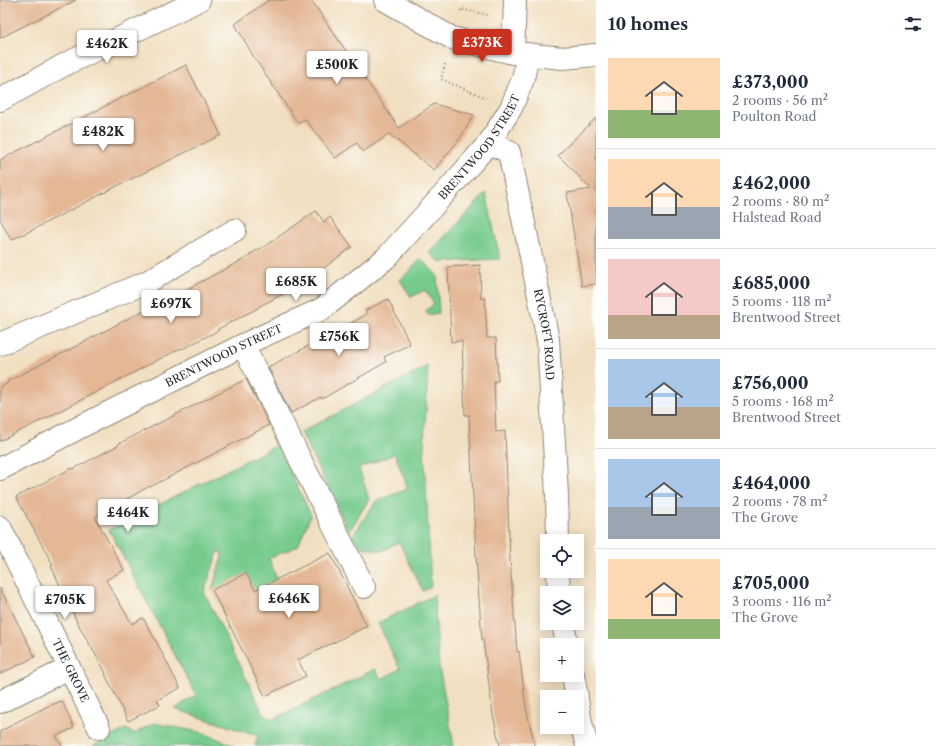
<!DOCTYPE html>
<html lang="en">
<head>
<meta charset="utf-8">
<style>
	:root { --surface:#fff; --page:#f2f2f3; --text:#1f2937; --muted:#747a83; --line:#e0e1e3; --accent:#c8321e }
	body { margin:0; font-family:"Libre Caslon Text",serif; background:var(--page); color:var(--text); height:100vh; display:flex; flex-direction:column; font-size:15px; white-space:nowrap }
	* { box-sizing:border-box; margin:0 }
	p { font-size:13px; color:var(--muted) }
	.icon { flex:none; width:22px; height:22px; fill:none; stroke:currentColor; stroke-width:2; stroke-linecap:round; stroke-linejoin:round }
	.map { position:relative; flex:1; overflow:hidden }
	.sheet { display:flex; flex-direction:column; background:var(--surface); width:340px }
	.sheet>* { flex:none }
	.buttons { position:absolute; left:540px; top:534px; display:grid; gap:8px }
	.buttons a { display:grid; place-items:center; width:44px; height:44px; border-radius:0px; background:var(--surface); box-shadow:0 2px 10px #0003; font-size:20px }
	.price { position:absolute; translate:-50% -34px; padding:0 9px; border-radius:4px; background:#fff; color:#222; font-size:13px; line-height:26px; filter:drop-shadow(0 1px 2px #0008) }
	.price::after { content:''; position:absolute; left:50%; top:24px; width:12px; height:9px; margin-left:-6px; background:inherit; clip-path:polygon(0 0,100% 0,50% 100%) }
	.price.current { background:var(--accent); color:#fff }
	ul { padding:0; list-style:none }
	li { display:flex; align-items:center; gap:12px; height:100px; padding:0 12px }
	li+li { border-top:1px solid var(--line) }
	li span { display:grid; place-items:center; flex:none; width:112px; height:80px; border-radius:0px; color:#555 }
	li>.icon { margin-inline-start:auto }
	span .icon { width:48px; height:48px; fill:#fffc; stroke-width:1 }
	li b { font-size:17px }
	h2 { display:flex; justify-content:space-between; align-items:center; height:48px; padding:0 12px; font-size:17px }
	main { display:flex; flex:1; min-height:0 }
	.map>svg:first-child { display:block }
	.green { fill:#76ca8e; stroke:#507a5c }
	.building { fill:#e4b795 }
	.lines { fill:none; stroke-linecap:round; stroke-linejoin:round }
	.minor-casing { stroke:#8e8576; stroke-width:24 }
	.major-casing { stroke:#8e8576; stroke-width:24 }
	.path { stroke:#8e8576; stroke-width:2.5; stroke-dasharray:1 3; stroke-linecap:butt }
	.minor { stroke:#fff; stroke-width:22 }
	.major { stroke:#fff; stroke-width:22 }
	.labels { text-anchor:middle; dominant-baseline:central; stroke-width:4; stroke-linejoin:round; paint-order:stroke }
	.street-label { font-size:11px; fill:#2b2b2b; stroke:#fdfcf7 }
</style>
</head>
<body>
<main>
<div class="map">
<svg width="596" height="746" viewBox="0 0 596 746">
	<rect width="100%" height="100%" fill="#fdfcf7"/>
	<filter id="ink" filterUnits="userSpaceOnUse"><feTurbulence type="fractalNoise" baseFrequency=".025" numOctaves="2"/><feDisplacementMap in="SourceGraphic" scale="8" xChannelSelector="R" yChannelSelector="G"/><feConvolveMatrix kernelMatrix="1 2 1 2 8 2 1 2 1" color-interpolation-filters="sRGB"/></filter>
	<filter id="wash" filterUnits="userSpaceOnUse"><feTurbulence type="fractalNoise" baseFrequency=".012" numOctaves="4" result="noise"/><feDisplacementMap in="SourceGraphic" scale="16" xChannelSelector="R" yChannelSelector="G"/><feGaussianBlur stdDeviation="0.9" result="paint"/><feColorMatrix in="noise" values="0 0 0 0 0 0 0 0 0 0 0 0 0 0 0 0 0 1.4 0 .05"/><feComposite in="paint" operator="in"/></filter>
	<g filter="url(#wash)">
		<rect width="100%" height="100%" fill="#f1dfc1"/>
		<!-- green -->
		<g class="green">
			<path d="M486,193L500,259L440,262L429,253Z"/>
			<path d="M421,259L437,275L439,313L428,315L426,310L434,304L425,290L411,297L400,280Z"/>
			<path d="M428,366L424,447L431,587L423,591L399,542L382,551L362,547L352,537L376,501L408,489L395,454L359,468L369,499L349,532L301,432Z"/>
			<path d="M277,445L311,515L298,546L269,558L277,580L255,590H212L223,553L218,552L204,592L264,715L274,719L375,669L381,679L400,669L378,623L434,595L439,667L454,746H255L258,736L175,709L196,695L109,530Z"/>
			<path d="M154,723L204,733L234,746H93L126,729L134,734Z"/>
		</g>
		<g id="blocks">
			<!-- building -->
			<g class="building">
				<path d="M0,0H76L0,38Z"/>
				<path d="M269,0H311L399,128L434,104L474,115L459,140L434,170L389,134L363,152L357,143L335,158L305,119L298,123L255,59L235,24Z"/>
				<path d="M186,65L221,135L123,183L28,232L11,240L0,219V160Z"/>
				<path d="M596,118V284L582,286L567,193L591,189L558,155Z"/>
				<path d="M316,211L324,222L330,217L352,247L321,270H322L310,280L258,307V308L218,329L219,330L200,340L182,349L181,348L48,417L0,441V387L8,383V381L69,350L148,308L149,309L176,295L250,256V254L265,246Z"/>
				<path d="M480,265L481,299L485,298L487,338H496L498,381H494L496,432L505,431L510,560L517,652L519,651L526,708L535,746H500L493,715L483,640H482L476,557L469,415H465L462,341L451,342L448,267Z"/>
				<path d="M388,299L410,344L384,357L386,362L353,381L322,399L321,397L291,413L268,367L348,325L367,314L366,310Z"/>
				<path d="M246,379L269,425L150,487V486L95,517L124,570L106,580L132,624L143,618L157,643L180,688L157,700L160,705L128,721L105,674L106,673L78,624L51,566L53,565L16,497L72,468L73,469L119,445L118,444Z"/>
				<path d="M330,553L367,626L298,660L306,676L265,696L212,590L246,573L255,590Z"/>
				<path d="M0,588L35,657L0,674Z"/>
				<path d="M62,701L74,728L56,736L62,746H0V731L11,726V725L46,707Z"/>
			</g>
		</g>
	</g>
	<g filter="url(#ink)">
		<use href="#blocks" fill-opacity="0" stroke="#8e8576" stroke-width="1"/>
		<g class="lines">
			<defs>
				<g id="minor">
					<path d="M513,53L515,0"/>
					<path d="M0,100L64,65L199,0"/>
					<path id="s1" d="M489,143L509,152L529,247L548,340L557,495L558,541"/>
					<path d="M0,344L147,282L235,230"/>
					<path d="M243,345L364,587"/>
					<path id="s2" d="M0,469L88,423L243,345L322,309L386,258L445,193L489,143L511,108L523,79L528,54"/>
					<path id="s3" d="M0,527L99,728"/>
					<path d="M558,571L559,593"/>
					<path d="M563,623L567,645"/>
					<path d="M573,675L577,697"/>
					<path d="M577,700L581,723L587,746"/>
					<path d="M0,702L69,668"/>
				</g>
				<path id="major" d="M385,0L452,38L513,53L563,58L596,55"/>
			</defs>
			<!-- minor casing -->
			<use href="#minor" class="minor-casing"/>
			<!-- major casing -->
			<use href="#major" class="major-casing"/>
			<!-- path -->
			<g class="path">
				<path d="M461,11V9L488,15"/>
				<path d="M445,64L441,79L486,98"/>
			</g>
			<!-- minor -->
			<use href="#minor" class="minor"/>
			<!-- major -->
			<use href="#major" class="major"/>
		</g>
	</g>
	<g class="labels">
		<!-- street labels -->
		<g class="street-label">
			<text stroke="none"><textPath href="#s2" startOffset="587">BRENTWOOD STREET</textPath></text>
			<text stroke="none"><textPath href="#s1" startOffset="208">RYCROFT ROAD</textPath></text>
			<text stroke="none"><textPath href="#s2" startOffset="251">BRENTWOOD STREET</textPath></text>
			<text stroke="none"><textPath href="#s3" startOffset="160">THE GROVE</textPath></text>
		</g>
	</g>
</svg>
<div class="buttons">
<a><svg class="icon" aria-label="locate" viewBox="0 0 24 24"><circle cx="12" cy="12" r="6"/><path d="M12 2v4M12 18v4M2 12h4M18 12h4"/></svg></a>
<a><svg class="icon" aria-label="layers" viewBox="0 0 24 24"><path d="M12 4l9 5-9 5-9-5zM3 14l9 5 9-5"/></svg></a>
<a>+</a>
<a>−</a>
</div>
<b class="price current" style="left:482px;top:63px">£373K</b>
<b class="price" style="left:107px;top:64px">£462K</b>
<b class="price" style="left:337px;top:85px">£500K</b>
<b class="price" style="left:103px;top:152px">£482K</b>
<b class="price" style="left:296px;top:302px">£685K</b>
<b class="price" style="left:171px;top:324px">£697K</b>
<b class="price" style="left:339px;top:357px">£756K</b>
<b class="price" style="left:128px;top:533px">£464K</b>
<b class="price" style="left:289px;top:619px">£646K</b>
<b class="price" style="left:65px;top:620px">£705K</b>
</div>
<section class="sheet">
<h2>10 homes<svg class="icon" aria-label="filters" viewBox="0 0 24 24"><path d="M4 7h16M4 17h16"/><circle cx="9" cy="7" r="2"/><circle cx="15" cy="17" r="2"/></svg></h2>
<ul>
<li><span style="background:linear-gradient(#ffd9b3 65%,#8fb573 0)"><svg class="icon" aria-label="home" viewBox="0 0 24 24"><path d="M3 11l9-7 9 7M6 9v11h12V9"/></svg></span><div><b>£373,000</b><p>2 rooms · 56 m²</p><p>Poulton Road</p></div></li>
<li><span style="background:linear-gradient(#ffd9b3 60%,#9aa5b1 0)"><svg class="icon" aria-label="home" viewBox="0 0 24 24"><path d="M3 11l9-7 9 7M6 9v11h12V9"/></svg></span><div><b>£462,000</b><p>2 rooms · 80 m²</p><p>Halstead Road</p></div></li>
<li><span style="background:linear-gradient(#f6c9c9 70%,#b9a48a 0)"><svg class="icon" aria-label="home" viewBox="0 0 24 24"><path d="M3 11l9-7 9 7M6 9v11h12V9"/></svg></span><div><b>£685,000</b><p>5 rooms · 118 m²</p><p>Brentwood Street</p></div></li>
<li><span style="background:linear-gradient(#a9c7e8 60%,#b9a48a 0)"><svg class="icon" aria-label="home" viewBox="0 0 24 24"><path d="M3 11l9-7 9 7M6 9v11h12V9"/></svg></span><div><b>£756,000</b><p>5 rooms · 168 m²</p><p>Brentwood Street</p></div></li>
<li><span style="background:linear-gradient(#a9c7e8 60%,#9aa5b1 0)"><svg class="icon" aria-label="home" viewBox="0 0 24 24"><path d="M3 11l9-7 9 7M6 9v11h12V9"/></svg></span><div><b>£464,000</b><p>2 rooms · 78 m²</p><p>The Grove</p></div></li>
<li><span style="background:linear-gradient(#ffd9b3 75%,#8fb573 0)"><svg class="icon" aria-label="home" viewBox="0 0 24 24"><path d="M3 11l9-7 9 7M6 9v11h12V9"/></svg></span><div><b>£705,000</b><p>3 rooms · 116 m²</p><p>The Grove</p></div></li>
</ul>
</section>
</main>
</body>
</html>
